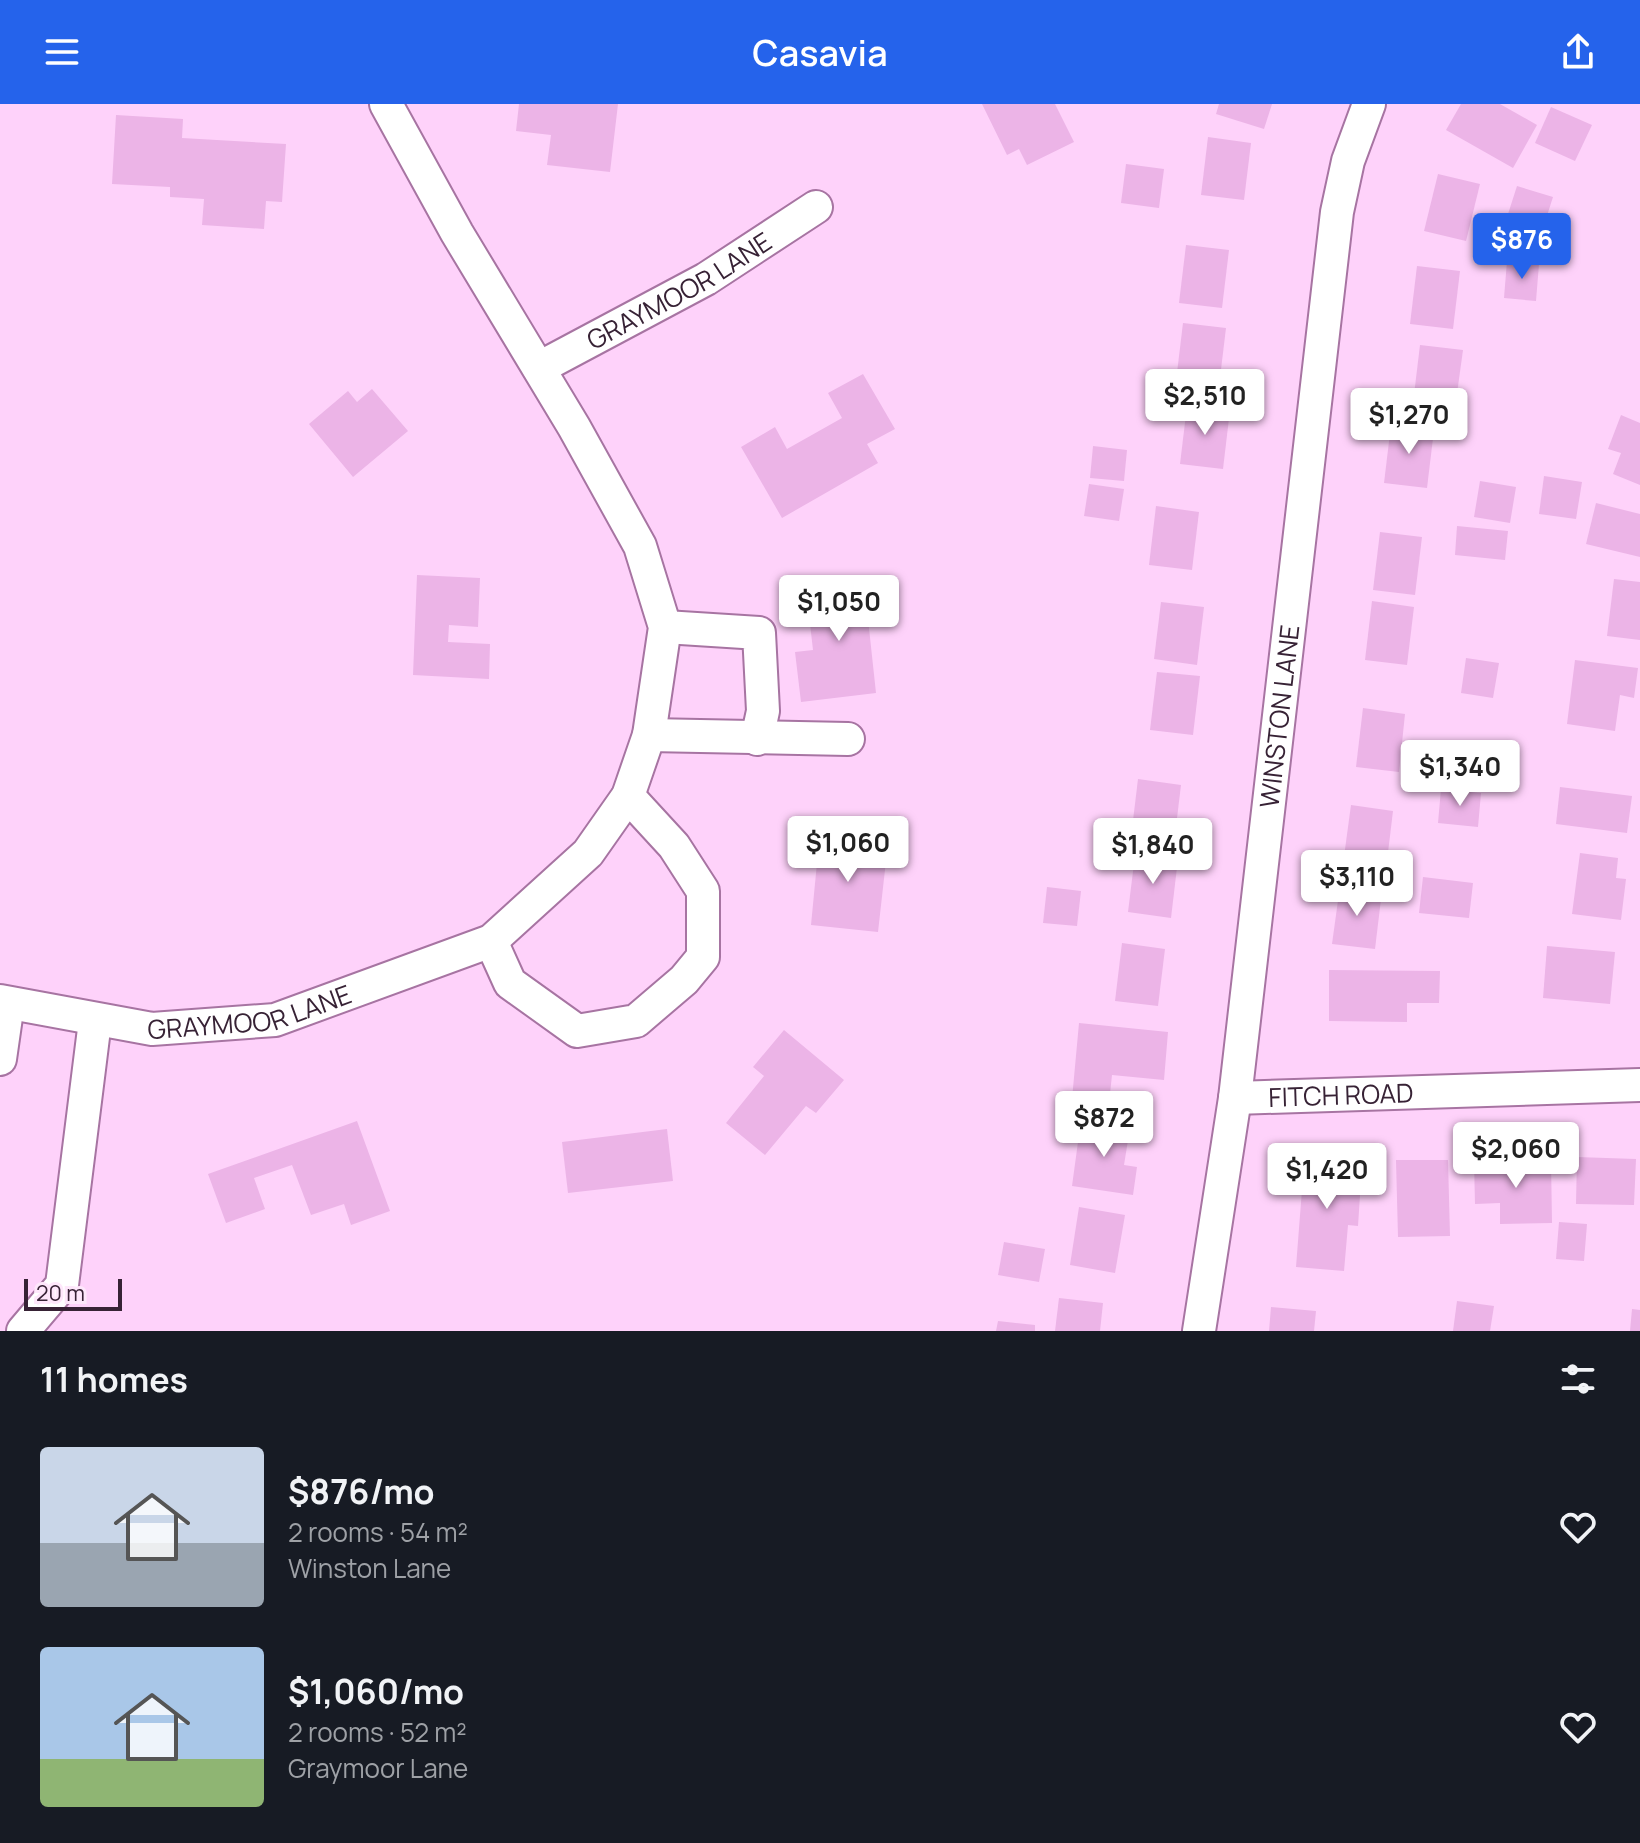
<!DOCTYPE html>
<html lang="en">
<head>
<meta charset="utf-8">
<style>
	:root { --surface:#171b24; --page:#242831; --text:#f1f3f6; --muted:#9ea1a6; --accent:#2563eb }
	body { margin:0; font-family:Manrope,sans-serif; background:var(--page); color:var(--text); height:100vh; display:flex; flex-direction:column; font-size:30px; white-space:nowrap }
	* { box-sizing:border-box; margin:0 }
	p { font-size:26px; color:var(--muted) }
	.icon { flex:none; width:44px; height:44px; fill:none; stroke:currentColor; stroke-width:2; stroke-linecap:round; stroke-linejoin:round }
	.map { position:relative; height:1227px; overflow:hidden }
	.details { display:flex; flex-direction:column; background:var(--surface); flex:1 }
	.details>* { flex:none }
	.scale { position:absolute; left:24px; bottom:20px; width:98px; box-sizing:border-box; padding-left:8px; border:4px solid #372235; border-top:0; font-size:22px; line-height:28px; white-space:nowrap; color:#372235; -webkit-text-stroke:6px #fee7fb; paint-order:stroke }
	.price { position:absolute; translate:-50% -68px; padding:0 18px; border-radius:8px; background:#fff; color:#222; font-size:26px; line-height:52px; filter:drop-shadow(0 2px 4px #0008) }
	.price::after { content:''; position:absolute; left:50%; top:48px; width:24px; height:18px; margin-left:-12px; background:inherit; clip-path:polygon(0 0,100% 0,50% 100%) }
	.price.current { background:var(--accent); color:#fff }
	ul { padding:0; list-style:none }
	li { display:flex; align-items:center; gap:24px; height:200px; padding:0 40px }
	li span { display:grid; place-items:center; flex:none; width:224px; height:160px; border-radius:8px; color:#555 }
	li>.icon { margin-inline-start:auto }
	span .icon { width:96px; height:96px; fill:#fffc; stroke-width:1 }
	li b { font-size:34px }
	h2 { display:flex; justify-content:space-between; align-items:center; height:96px; padding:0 40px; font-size:34px }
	header { display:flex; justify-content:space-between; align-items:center; height:104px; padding:0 40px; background:var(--accent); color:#fff; font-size:36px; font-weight:600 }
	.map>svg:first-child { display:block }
	.building { fill:#ecb4e7 }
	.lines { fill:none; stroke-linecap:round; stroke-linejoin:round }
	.minor-casing { stroke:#a774a2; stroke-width:36 }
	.minor { stroke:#fff; stroke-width:32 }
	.labels { text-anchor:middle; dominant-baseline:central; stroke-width:7; stroke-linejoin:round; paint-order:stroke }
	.street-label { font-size:26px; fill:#372235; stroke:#fee7fb }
</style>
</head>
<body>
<header><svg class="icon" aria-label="menu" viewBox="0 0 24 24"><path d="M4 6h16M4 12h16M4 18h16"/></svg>Casavia<svg class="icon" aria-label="share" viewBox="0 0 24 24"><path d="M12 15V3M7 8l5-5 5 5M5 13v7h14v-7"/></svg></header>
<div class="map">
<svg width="1640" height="1227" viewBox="0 0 1640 1227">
	<rect width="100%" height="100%" fill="#fed2fa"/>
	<!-- building -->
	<g class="building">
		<path d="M519,0H618L610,68L547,61L551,31L516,27Z"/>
		<path d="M982,0H1055L1074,38L1027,61L1019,45L1007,51Z"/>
		<path d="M1219,0H1272L1264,25L1216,10Z"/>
		<path d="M1461,0H1500L1537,21L1513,64L1446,26Z"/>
		<path d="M1551,3L1592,21L1575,57L1535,39Z"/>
		<path d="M116,11L183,15L182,34L286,40L282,98L266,97L264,125L202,121L204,95L170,93V83L112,80Z"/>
		<path d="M1208,33L1251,39L1244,96L1201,91Z"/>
		<path d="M1126,60L1164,65L1159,104L1121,99Z"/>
		<path d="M1438,70L1480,80L1466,137L1424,127Z"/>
		<path d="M1517,82L1553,93L1544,121L1508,110Z"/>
		<path d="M1186,141L1229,146L1222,204L1179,199Z"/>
		<path d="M1507,157L1539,160L1536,197L1504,194Z"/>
		<path d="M1417,162L1460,167L1453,225L1410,220Z"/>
		<path d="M1183,219L1226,224L1219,282L1176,277Z"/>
		<path d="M1420,241L1463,246L1455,304L1413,299Z"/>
		<path d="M863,270L895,325L867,340L878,359L782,414L741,343L775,323L787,345L842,314L828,289Z"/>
		<path d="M372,285L408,327L353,373L309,320L348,287L357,298Z"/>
		<path d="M1187,302L1230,306L1223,365L1180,360Z"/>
		<path d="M1621,311L1640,319V381L1613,370L1621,349L1608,345Z"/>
		<path d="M1391,321L1434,326L1427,384L1384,379Z"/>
		<path d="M1093,342L1127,346L1124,377L1090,374Z"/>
		<path d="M1544,372L1582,378L1576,415L1539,410Z"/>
		<path d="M1480,377L1516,383L1510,419L1474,413Z"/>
		<path d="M1089,380L1124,385L1119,417L1084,412Z"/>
		<path d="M1596,399L1640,410V453L1586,440Z"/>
		<path d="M1156,402L1199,408L1192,466L1149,461Z"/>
		<path d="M1457,422L1508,427L1505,456L1455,451Z"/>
		<path d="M1380,428L1422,433L1415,491L1373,486Z"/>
		<path d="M417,471L480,474L478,523L449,521L448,538L490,540L489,575L413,571Z"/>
		<path d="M1614,475L1640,478V536L1607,532Z"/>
		<path d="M875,477L879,514L868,515L876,589L801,598L795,548L813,546L806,485Z"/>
		<path d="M1372,497L1414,503L1407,561L1365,556Z"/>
		<path d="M1161,498L1204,503L1197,561L1154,555Z"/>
		<path d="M1466,554L1499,559L1493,594L1461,589Z"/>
		<path d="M1575,556L1638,564L1634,594L1620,591L1615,627L1567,620Z"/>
		<path d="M1157,568L1200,572L1193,631L1150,626Z"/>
		<path d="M1363,604L1405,610L1399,668L1356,663Z"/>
		<path d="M1138,675L1181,681L1174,739L1131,733Z"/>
		<path d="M1560,683L1632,692L1627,729L1556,720Z"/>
		<path d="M1441,685L1481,689L1478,723L1438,719Z"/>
		<path d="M1351,701L1393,707L1386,765L1343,760Z"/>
		<path d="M820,728L861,733L860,746L887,748L878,828L811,821Z"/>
		<path d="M1580,749L1618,754L1616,774L1626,775L1621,816L1572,810Z"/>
		<path d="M1135,751L1178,755L1171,814L1128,808Z"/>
		<path d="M1423,773L1473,779L1469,814L1419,809Z"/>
		<path d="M1340,782L1382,787L1375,845L1332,840Z"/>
		<path d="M1047,783L1081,787L1077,822L1043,819Z"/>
		<path d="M1122,839L1165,845L1158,902L1115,897Z"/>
		<path d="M1547,842L1615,848L1610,900L1543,894Z"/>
		<path d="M1329,866L1440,867L1439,899H1407V918L1329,917Z"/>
		<path d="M1079,919L1168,928L1164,976L1112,971L1109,999L1072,995Z"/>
		<path d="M784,926L844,976L816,1009L806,1002L765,1051L726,1019L764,972L753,963Z"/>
		<path d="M1081,1016L1130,1024L1124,1061L1137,1063L1133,1091L1072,1082Z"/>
		<path d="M357,1017L390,1107L351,1121L344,1100L311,1111L292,1061L254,1074L265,1105L226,1119L208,1070Z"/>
		<path d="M667,1025L673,1077L568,1089L562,1038Z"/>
		<path d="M1305,1047L1350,1051L1348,1075L1361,1076L1358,1122L1348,1121L1344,1167L1296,1163Z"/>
		<path d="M1577,1053L1636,1055L1634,1101L1576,1100Z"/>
		<path d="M1396,1056H1448L1450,1132L1398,1133Z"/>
		<path d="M1551,1056L1552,1119L1500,1120V1099L1475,1100L1474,1057Z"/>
		<path d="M1079,1103L1125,1111L1115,1169L1070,1161Z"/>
		<path d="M1559,1118L1587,1120L1584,1157L1556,1155Z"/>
		<path d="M1004,1138L1045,1145L1039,1178L998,1171Z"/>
		<path d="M1059,1194L1103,1199L1100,1227H1055Z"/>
		<path d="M1457,1197L1494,1202L1490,1227H1453Z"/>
		<path d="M1271,1203L1316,1207L1314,1227H1269Z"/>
		<path d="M1632,1205L1640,1206V1227H1630Z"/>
		<path d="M998,1217L1035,1221V1227H996Z"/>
	</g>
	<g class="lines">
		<defs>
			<g id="minor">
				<path id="s1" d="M539,264L706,175L816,103"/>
				<path d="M665,523L759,529L763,607L757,635"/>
				<path d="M649,631L848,635"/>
				<path d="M491,837L510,879L577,927L636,917L684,876L703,853V787L674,742L628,692"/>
				<path id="s2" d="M0,897L152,925L275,916L491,837L588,749L628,692L649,631L665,523L640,442L574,323L457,129L386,0"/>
				<path d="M0,955L8,899"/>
				<path id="s3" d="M1235,994L1640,981"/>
				<path d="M23,1227L62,1181L95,917"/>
				<path id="s4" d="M1199,1227L1235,994L1337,108L1348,57L1369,0"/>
			</g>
		</defs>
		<!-- minor casing -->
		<use href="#minor" class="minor-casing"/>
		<!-- minor -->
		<use href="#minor" class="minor"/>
	</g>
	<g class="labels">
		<!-- street labels -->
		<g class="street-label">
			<text stroke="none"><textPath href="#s1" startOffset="160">GRAYMOOR LANE</textPath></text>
			<text stroke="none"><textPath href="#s4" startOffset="620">WINSTON LANE</textPath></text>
			<text stroke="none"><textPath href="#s2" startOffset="254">GRAYMOOR LANE</textPath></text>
			<text stroke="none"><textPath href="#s3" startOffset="106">FITCH ROAD</textPath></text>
		</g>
	</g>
</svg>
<div class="scale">20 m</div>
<b class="price current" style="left:1522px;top:177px">$876</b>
<b class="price" style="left:1205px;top:333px">$2,510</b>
<b class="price" style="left:1409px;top:352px">$1,270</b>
<b class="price" style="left:839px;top:539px">$1,050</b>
<b class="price" style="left:1460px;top:704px">$1,340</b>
<b class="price" style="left:848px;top:780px">$1,060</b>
<b class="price" style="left:1153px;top:782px">$1,840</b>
<b class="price" style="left:1357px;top:814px">$3,110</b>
<b class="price" style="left:1104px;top:1055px">$872</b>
<b class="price" style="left:1516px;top:1086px">$2,060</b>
<b class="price" style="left:1327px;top:1107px">$1,420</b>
</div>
<section class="details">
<h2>11 homes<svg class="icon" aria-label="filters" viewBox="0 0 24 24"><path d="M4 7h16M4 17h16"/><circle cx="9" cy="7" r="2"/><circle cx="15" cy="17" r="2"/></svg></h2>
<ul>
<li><span style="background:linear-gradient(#c9d6e8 60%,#9aa5b1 0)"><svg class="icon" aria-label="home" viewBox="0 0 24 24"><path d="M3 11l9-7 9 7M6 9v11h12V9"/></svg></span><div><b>$876/mo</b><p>2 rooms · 54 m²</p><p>Winston Lane</p></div><svg class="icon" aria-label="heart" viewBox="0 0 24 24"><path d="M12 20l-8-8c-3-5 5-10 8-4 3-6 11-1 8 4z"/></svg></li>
<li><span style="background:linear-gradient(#a9c7e8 70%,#8fb573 0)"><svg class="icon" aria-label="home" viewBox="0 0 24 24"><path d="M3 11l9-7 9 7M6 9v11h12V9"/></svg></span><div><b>$1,060/mo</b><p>2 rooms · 52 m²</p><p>Graymoor Lane</p></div><svg class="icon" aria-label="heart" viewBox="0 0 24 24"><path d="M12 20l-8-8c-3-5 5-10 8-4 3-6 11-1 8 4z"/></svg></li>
</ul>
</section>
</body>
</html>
